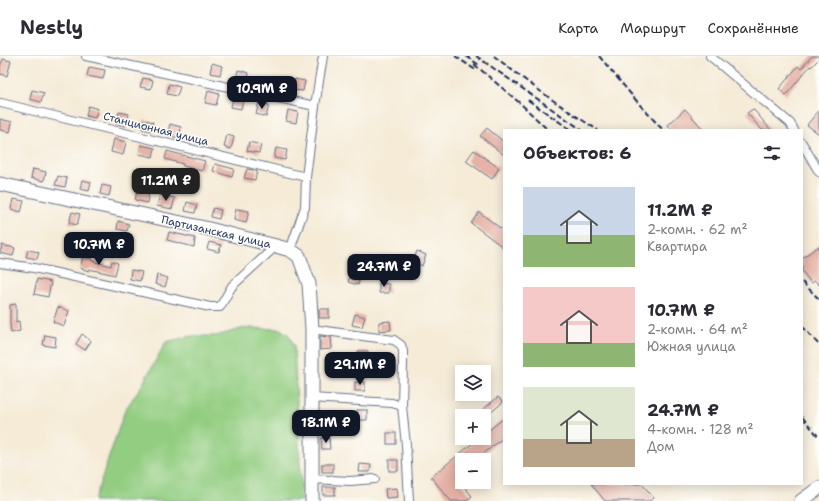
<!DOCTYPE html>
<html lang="ru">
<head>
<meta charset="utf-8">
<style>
	:root { --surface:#fff; --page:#f2f2f3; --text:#2b2b33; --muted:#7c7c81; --line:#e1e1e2; --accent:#111827 }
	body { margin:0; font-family:"Shantell Sans",sans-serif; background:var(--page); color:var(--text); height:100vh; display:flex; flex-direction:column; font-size:15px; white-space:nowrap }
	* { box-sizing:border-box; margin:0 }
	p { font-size:13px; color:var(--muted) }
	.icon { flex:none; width:22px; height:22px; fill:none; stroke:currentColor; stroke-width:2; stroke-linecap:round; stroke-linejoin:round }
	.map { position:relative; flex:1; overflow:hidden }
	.drawer { position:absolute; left:503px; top:73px; width:300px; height:356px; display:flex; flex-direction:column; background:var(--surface); border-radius:0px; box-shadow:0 2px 10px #0003 }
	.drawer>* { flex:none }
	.controls { position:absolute; left:455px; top:309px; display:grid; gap:8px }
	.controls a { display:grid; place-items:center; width:36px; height:36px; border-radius:0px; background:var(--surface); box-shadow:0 2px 10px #0003; font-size:20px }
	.price { position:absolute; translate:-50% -34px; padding:0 9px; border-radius:8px; background:var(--accent); color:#fff; font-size:13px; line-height:26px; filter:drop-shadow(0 1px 2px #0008) }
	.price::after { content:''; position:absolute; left:50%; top:24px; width:12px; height:9px; margin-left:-6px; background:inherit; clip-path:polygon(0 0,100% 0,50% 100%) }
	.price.on { background:#222; color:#fff }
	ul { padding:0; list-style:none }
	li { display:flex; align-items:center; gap:12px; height:100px; padding:0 20px }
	li span { display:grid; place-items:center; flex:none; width:112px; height:80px; border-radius:0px; color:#555 }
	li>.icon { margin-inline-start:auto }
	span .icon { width:48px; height:48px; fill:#fffc; stroke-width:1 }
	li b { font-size:17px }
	h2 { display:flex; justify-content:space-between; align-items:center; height:48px; padding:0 20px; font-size:17px }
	header { display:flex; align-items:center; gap:24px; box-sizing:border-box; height:56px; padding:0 20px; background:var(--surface); border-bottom:1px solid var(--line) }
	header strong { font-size:19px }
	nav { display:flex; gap:22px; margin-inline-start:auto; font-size:14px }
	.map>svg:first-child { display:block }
	.green { fill:#93cd81; stroke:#577e70 }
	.building { fill:#e6b2a6 }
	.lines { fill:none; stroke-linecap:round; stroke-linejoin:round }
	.minor-casing { stroke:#677188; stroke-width:10 }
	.primary-casing { stroke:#677188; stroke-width:15 }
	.minor { stroke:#fff; stroke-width:8 }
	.primary { stroke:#fff; stroke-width:13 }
	.rail { stroke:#1b2f5e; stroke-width:2; stroke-dasharray:6 3; stroke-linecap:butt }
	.labels { text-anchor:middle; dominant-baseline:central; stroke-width:3; stroke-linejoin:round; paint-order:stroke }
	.street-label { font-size:11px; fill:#1b2f5e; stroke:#fdfcf7 }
</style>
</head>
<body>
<header>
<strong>Nestly</strong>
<nav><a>Карта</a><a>Маршрут</a><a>Сохранённые</a></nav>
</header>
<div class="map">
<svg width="819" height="445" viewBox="0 0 819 445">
	<rect width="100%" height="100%" fill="#fdfcf7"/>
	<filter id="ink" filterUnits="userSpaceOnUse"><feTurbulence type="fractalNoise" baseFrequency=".025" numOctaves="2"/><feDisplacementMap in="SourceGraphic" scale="8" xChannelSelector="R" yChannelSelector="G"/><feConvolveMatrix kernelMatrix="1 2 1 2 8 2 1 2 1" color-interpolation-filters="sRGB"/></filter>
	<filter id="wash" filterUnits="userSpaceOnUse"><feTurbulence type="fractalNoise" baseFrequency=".012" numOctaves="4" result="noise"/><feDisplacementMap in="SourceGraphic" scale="16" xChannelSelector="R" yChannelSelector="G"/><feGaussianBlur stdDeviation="0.9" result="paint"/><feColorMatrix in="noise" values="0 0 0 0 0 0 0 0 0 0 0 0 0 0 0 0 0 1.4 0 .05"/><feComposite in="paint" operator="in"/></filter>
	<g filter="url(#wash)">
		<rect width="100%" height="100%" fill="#f5ebd7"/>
		<!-- green -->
		<path class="green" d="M245,272L280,273L289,279L294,290L302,445H94L125,354L142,329L166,286L191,280H216Z"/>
		<g id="blocks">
			<!-- building -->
			<g class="building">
				<path d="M812,0H819V3L811,11L810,10L786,39L779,33L798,10L801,13Z"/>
				<path d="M3,3L11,5L7,20L0,18V11Z"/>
				<path d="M212,7L222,10L220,19L210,17Z"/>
				<path d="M89,11L105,14L103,23L87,20Z"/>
				<path d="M238,14L249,17L247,25L236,23Z"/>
				<path d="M143,22L153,24L151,33L140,31Z"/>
				<path d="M263,22L274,24L272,33L261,31Z"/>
				<path d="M295,23L305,25L303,35L293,34Z"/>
				<path d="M169,28L180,31L177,40L167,38Z"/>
				<path d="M32,34L44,37L41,46L30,43Z"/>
				<path d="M208,35L219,38L216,49L205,47Z"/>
				<path d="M233,42L243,44L241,53L231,51Z"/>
				<path d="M259,46L269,49L266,61L256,58Z"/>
				<path d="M88,50L98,53L95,62L86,60Z"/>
				<path d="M685,53L704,74H672L668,69Z"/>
				<path d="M753,53L771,74H762L747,57Z"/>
				<path d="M288,54L298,56L296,67L286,65Z"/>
				<path d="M819,54V78L807,69Z"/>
				<path d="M119,56L129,58L126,70L116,68Z"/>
				<path d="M0,63L12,66L10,76L0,74Z"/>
				<path d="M144,64L153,66L151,75L142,73Z"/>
				<path d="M170,68L181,71L179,82L167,79Z"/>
				<path d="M487,72L504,86V99L480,80Z"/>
				<path d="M227,79L234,81L231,93L224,91Z"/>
				<path d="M114,83L126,86L123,99L111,96Z"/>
				<path d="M249,86L261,89L259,97L247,95Z"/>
				<path d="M141,89L155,92L153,101L139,98Z"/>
				<path d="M276,92L287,94L285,104L274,102Z"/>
				<path d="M474,94L499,112L492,123L466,105Z"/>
				<path d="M167,95L205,105L202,115L183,110V108L165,103Z"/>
				<path d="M215,108L234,113L232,121L213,115Z"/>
				<path d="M33,113L46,116L44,125L31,122Z"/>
				<path d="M247,113L257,115L255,124L244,122Z"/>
				<path d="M58,120L67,122L65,131L55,129Z"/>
				<path d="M82,124L91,126L89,135L80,133Z"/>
				<path d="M102,129L111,131L109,140L100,138Z"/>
				<path d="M137,135L149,137L147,147L135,144Z"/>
				<path d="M160,139L175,142L172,153L157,150Z"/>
				<path d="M13,143L24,145L21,156L11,153Z"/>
				<path d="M187,146L197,149L195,157L185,155Z"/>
				<path d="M213,152L221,154L219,163L211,161Z"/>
				<path d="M236,153L249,155L246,167L234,164Z"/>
				<path d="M72,156L80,158L77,169L69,167Z"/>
				<path d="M479,156L504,175V192L471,167Z"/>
				<path d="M118,165L129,168L127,175L117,173Z"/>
				<path d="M169,176L195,182L194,191L167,184Z"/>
				<path d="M209,186L221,189L219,196L207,193Z"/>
				<path d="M2,189L15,192L13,200L0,197Z"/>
				<path d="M819,190V229L815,225L811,227L802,215V202Z"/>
				<path d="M28,194L39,196L37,203L26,201Z"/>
				<path d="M417,195L426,199L422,210L413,206Z"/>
				<path d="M83,201L92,203V205L111,210L112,205L118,207L115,219L89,213V215L80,212Z"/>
				<path d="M131,214L142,216L140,225L130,223Z"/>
				<path d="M352,215L361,218L358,229L348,226Z"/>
				<path d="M157,219L168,222L165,231L155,228Z"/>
				<path d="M37,223L51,226L48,241L34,238Z"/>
				<path d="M379,227L389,228V237H379Z"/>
				<path d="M16,248V266L19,265L20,275L11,277L10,268V249Z"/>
				<path d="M58,251L69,255L64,270L53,266Z"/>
				<rect x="319" y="253" width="10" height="9"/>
				<path d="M355,258L365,261L362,271L352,269Z"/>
				<path d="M390,265L391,274L379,275V266Z"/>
				<path d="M82,278L91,285L85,294L76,288Z"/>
				<path d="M45,279L56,281L55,291L43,289Z"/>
				<path d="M320,280L331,281L332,293L320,294Z"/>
				<path d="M358,295H368L369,308H358Z"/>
				<rect x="355" y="326" width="10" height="9"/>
				<path d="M498,341L503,346L487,360H475Z"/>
				<path d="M357,354H367V364H354V358H357Z"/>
				<path d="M504,362V381L476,404H462V416L456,421L472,440L466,445H451L431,421L479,382H484V378Z"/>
				<rect x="387" y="377" width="9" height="11"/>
				<path d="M321,382H329L330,393H322Z"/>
				<rect x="389" y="404" width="9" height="11"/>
				<rect x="322" y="408" width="11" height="8"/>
				<path d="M360,408L371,409L370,416H359Z"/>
				<path d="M591,428H642L654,442L650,445H605Z"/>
				<rect x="323" y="431" width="12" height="8"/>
				<path d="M397,432L398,441L386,442L385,433Z"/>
			</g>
		</g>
	</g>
	<g filter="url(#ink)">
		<use href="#blocks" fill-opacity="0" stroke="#677188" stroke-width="1"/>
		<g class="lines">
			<defs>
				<g id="minor">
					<path d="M86,0L315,50"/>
					<path d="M710,0L790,67L794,74"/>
					<path d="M1,47L306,121"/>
					<path d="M802,87L819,116"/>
					<path d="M290,194L305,151L306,121L315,50L323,0"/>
					<path d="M0,207L34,212L210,251H220L232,230L276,190"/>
					<path d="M312,273L355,279L394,284L401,289L403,295V307L402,350L406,389L409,445"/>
					<path d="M311,342L392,347L402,350"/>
					<path d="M311,423L350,425L375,423"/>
				</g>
				<g id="primary">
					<path d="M0,128L205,172L276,190L290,194L299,200L309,228L312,273V445"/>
					<path d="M801,445L819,432"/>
				</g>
			</defs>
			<!-- minor casing -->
			<use href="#minor" class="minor-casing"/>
			<!-- primary casing -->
			<use href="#primary" class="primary-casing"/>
			<!-- minor -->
			<use href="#minor" class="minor"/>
			<!-- primary -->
			<use href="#primary" class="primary"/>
			<!-- rail -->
			<g class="rail">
				<path d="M455,0L477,15"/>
				<path d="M466,0L479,9"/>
				<path d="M476,0L582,74"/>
				<path d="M494,0C527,26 562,52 598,74"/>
				<path d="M599,0L640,49L663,74"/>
				<path d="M474,8L521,48L548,74"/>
				<path d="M528,44L571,74"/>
				<path d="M802,226L819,243"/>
				<path d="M802,270L819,289"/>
				<path d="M802,361L819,381"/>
			</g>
		</g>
	</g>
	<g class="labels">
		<!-- street labels -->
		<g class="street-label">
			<text transform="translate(156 73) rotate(14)">Станционная улица</text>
			<text transform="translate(216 176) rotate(13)">Партизанская улица</text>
		</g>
	</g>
</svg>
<div class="controls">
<a><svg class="icon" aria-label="layers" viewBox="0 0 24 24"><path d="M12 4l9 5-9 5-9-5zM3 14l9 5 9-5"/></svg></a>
<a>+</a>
<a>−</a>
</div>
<b class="price" style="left:262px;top:54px">10.9M ₽</b>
<b class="price on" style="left:166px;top:146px">11.2M ₽</b>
<b class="price" style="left:99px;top:210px">10.7M ₽</b>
<b class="price" style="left:384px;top:232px">24.7M ₽</b>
<b class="price" style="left:360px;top:330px">29.1M ₽</b>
<b class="price" style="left:326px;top:388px">18.1M ₽</b>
<section class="drawer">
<h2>Объектов: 6<svg class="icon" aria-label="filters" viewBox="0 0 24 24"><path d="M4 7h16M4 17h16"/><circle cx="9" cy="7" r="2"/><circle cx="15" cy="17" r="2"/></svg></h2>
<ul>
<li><span style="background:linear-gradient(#c9d6e8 60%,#8fb573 0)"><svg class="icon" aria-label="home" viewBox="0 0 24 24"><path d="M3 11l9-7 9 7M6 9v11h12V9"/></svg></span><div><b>11.2M ₽</b><p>2-комн. · 62 m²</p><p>Квартира</p></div></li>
<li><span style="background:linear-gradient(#f6c9c9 70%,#8fb573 0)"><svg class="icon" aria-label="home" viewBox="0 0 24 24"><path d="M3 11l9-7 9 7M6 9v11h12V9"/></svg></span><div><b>10.7M ₽</b><p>2-комн. · 64 m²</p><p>Южная улица</p></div></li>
<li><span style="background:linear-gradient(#dfe7d0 65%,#b9a48a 0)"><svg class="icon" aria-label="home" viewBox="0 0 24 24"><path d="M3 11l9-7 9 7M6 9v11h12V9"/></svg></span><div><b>24.7M ₽</b><p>4-комн. · 128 m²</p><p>Дом</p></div></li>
</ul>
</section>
</div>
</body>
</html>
